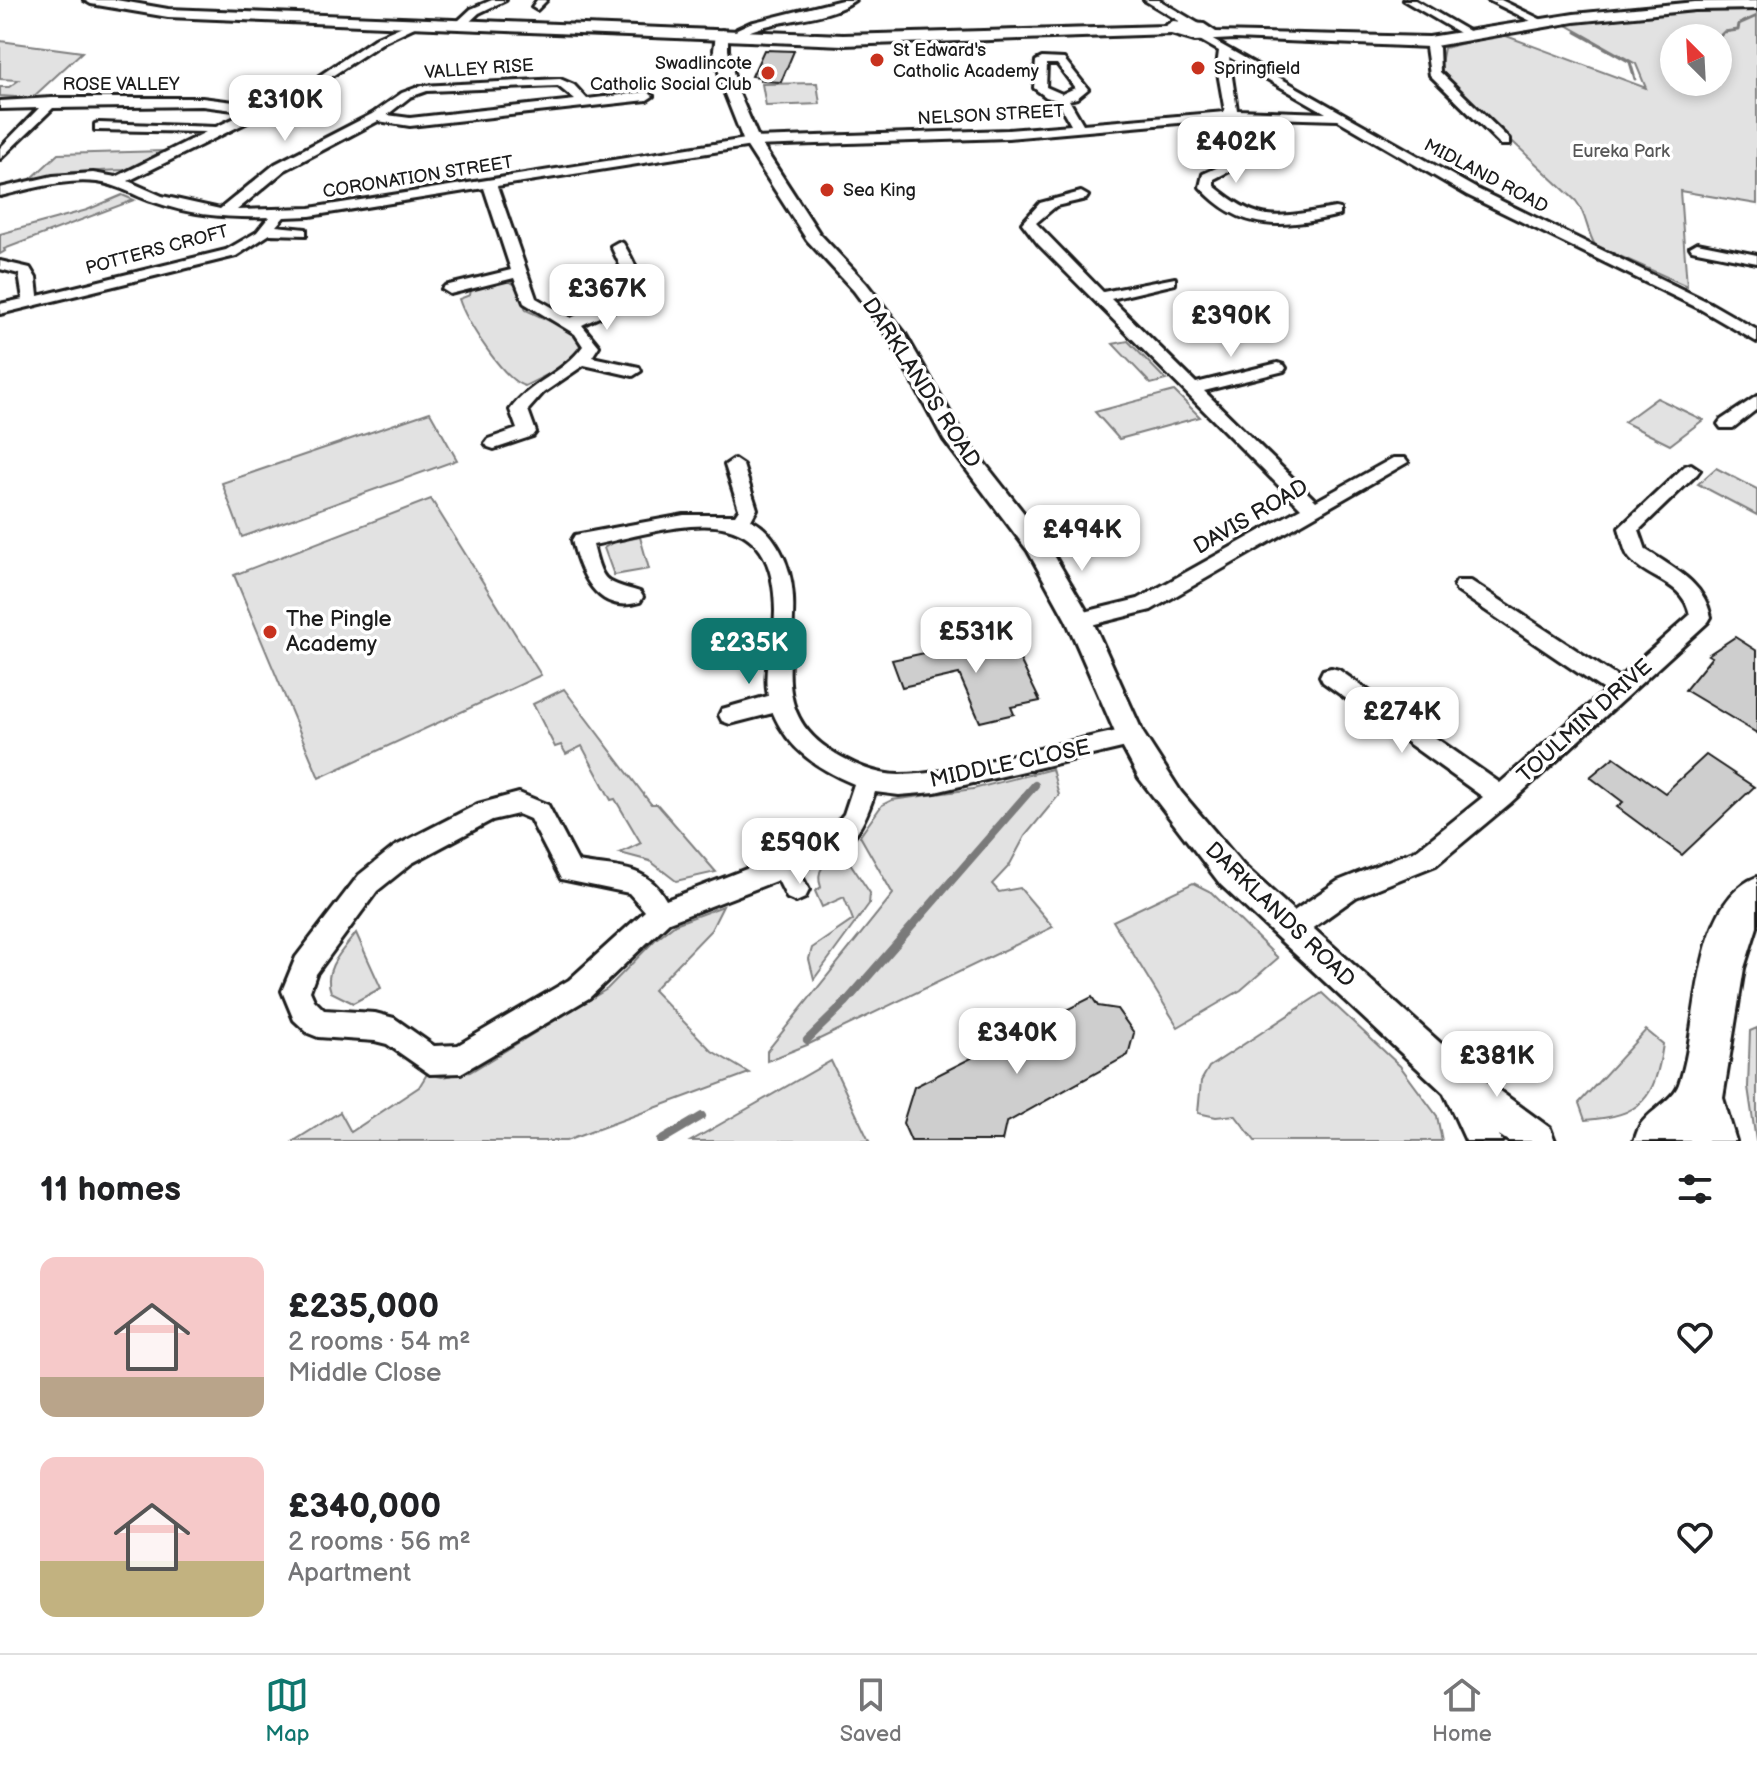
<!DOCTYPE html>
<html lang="en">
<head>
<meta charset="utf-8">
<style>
	:root { --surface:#fff; --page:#f6f6f6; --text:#202124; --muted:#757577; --line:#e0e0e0; --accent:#0f766e }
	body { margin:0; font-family:"Balsamiq Sans",sans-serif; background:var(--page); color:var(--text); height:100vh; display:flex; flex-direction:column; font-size:30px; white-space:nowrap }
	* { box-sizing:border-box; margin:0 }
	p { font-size:26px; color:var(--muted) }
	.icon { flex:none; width:44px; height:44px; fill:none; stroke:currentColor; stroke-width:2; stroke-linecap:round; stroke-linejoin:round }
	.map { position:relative; height:1141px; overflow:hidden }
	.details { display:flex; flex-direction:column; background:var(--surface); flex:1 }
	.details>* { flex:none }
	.needle { width:52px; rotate:336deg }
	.fabs { position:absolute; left:1660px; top:24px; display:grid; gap:16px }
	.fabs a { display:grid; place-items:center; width:72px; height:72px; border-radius:50%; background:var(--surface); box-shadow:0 4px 12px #0003; font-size:40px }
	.price { position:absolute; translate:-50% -68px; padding:0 18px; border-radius:16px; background:#fff; color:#222; font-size:26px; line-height:52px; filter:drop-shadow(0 2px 4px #0008) }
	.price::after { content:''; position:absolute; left:50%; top:48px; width:24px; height:18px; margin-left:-12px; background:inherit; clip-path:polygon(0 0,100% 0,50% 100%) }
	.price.current { background:var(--accent); color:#fff }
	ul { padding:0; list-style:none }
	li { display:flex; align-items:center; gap:24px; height:200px; padding:0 40px }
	li span { display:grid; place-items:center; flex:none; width:224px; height:160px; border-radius:16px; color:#555 }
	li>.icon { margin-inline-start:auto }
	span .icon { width:96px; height:96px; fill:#fffc; stroke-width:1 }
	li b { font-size:34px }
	h2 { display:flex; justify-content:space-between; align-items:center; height:96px; padding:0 40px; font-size:34px }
	.tab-bar { display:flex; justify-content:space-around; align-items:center; height:112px; border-top:2px solid var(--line); background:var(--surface); font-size:22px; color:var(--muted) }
	.tab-bar a { display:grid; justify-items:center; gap:4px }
	.tab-bar .current { color:var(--accent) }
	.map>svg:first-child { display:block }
	.green { fill:#e2e2e2; stroke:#7f7f7f; stroke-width:2; fill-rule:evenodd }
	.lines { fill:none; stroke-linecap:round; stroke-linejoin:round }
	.stream-far1 { stroke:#7a7a7a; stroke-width:3 }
	.stream { stroke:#7a7a7a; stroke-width:8 }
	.building { fill:#cecece; stroke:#1c1c1c; stroke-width:2 }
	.minor-casing { stroke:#1c1c1c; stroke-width:6 }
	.tertiary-casing { stroke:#1c1c1c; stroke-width:6 }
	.secondary-casing { stroke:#1c1c1c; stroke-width:6 }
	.primary-casing { stroke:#1c1c1c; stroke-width:6 }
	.minor { fill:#fff; fill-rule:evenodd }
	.tertiary { fill:#fff; fill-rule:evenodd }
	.secondary { fill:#fff; fill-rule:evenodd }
	.primary { fill:#fff; fill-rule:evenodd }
	.poi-dot { fill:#c8321e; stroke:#fff; stroke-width:3 }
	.labels { text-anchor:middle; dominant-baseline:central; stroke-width:7; stroke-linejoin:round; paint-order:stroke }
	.far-poi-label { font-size:18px; fill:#1c1c1c; stroke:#fff; text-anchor:start }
	.far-street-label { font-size:18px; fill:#1c1c1c; stroke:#fff }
	.far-park-label { font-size:18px; fill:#575757; stroke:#fff }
	.street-label { font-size:22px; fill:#1c1c1c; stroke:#fff }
	.poi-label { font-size:22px; fill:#1c1c1c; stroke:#fff; text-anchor:start }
</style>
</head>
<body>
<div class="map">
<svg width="1757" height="1141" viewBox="0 0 1757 1141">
	<rect width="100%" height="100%" fill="#fff"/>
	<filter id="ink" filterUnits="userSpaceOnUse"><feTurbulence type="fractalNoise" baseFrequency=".0125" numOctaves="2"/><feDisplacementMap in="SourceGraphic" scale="16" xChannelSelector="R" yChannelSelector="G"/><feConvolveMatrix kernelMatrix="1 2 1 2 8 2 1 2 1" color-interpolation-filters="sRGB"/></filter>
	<g filter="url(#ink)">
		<!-- green -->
		<g class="green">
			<path d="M1705,8H1757V204L1680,191L1687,286L1595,245C1586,230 1587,215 1576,201L1439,73L1444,48L1501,34L1646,88L1636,64L1565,24L1578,20ZM1674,38H1718V82H1674Z"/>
			<path d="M0,41L82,52L32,98L0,96V87H9L19,80L0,79Z"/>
			<path d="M817,83L820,104L766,106L762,84Z"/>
			<path d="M165,151L125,170L73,172L31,179L58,154Z"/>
			<path d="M122,195L134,200L4,249L5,251L0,254V234L87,210Z"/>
			<path d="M507,281L517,285L526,310L569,330L580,342L579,352L563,367L525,386C504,381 466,321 459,299L470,295L471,290Z"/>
			<path d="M1128,341L1166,380L1151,384L1113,344Z"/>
			<path d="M1174,391L1200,417L1119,439L1095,412Z"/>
			<path d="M1657,398L1703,420L1670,445L1624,422Z"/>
			<path d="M430,412L457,460L242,537L222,483Z"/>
			<path d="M1716,468L1757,489V515L1698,484Z"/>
			<path d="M431,499L541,675L319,778L234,575Z"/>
			<path d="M640,537L649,569L614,575L604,548L612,543Z"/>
			<path d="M564,689L651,804H657L716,872L676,881L650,861L620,853L641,843L615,799L611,800L582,746L566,754L561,745L555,747L533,704Z"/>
			<path d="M1052,769L1059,795L1025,836L1009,866L992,884L999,892L1020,888L1053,927L807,1045L767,1061V1051L893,894L860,836L882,805L892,800L973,789Z"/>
			<path d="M842,851L870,893L869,904L814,979L809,959L812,948L853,920L844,897L822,907L815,891L821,887C814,868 828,861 842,851Z"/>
			<path d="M1193,883L1211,892L1278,958L1241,990L1178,1027L1113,921Z"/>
			<path d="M723,906L711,930L653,990L712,1051L749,1073L566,1141H294L340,1112L351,1132L419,1087L427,1074L442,1077L470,1072L607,989L656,939L675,924Z"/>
			<path d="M356,933L381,988L353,1003L331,992C322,969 343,950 356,933Z"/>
			<path d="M1322,993L1400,1066L1437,1116L1442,1141H1255L1235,1115L1216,1117L1198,1113L1201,1081L1209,1067Z"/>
			<path d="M1757,1028V1141H1756L1748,1087L1750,1031Z"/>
			<path d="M1646,1030L1663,1044C1655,1099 1642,1116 1585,1120L1579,1103Z"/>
			<path d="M831,1061L869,1141H691Z"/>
		</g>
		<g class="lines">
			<!-- stream-far1 -->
			<g class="stream-far1">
				<path d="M1576,32L1630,62L1635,79"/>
				<path d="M1718,38L1724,32L1738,30L1739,24L1757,16"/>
			</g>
			<!-- stream -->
			<g class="stream">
				<path d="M807,1040L845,1003L1035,785"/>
				<path d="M660,1141L702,1116"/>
			</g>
		</g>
		<!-- building -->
		<g class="building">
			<path d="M764,50L794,51L781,82L760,81V77L752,76Z"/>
			<path d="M1008,635L1040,701L1011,707L1014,714L980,722L959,674L902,687L892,660Z"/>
			<path d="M1735,637L1757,651V733L1685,690L1712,657L1708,655Z"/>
			<path d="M1706,755L1754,787L1682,855L1617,807L1623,802L1590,777L1614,757L1665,793Z"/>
			<path d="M1092,997L1098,1006L1117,1009L1134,1033L1128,1055L1006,1123L1002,1141H911L903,1123L914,1087Z"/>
		</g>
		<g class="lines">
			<defs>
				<g id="minor">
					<path d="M492,0H506L479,13L465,26H457V22L471,9Z"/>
					<path d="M537,0H547L537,10L532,7Z"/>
					<path d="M842,0H855C825,22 780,17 746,33L744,37L735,35L737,29L750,23Z"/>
					<path d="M1403,0H1415L1477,36L1468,38Z"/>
					<path d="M1488,0H1501L1548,23L1539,25Z"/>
					<path d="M414,21L423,23L385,41L329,78L319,76L377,37Z"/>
					<path d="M1202,34L1477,189L1710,303L1757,330V342L1700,309L1467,195L1338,120L1234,117L1245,132L1249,161L1214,179V186C1262,226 1277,217 1335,208L1340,209V215C1284,228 1241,233 1200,187L1203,174L1236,159L1233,132L1224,119L1008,138L752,146L497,186L536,298L571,318L623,293L626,278L611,246L618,242L623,243C659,302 631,301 582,325L599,346L592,357L639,367L641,371L633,376L584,365L543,393L528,410L536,432L533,436L494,449L488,447L485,443L488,439L517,429L510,410C530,382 564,373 583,346L575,334L524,303L514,278L450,294L442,289L445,286L511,270L484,188L310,216L284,217L276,226L306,229V235L270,234L236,256L0,314V304L23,299L19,274L0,269V261L30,268L36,278L38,296L226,250L257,232L269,217C229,218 193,216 154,202C134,196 118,184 97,182C65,178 31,189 0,196V188L53,176L93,173L116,177L206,132L95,130V124L99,123L216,127L256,108H264V114L128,181L162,196L220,209L275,164L372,114L402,93L421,86L560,79L574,85L587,99L647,92L653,96L647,100L410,126L378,121L285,170L237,210L310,208L752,138L1008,130L1071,125L1057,100L1046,97L1034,88L1036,61L1042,58L1064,59L1088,89L1077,98L1069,100L1083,124L1225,112L1217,67L1219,51L1198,39L1197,37ZM1229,57L1326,113L1237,110ZM1047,64H1057L1075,88L1062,94L1046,87ZM558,86L575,100L410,118L387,115L410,97L427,91Z"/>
					<path d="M1425,40H1433L1439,48L1440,72L1509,139V145H1501L1430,75Z"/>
					<path d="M52,98H202L242,103L248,107L242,111L202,106L53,108L0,159V148L39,108L0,109V101Z"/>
					<path d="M1081,192L1088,196L1086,199L1056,206L1036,223L1103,292L1175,278V284L1111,299L1196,383L1278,363L1284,365L1286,368L1284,371L1204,391L1316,501L1393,458H1405L1408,462L1151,610L1079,628L1072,625L1069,620L1072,615L1138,599L1301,508L1038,244L1022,223L1040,203Z"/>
					<path d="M1697,243L1757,255V263L1692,250L1690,247Z"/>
					<path d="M1757,396V409L1733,428H1721L1718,424L1721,420Z"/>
					<path d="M734,459L743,465L757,509L751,520C764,526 773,537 780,550C820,621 748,703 836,754C855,765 876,775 899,775C933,775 967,766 1001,758C1044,748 1087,737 1131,728L1139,730L1142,737L1139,744L935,792L899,795L875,792C858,844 847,846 799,871L809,890L805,898L796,902L787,898L778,880L669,922L589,998L461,1073L430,1074L387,1044L375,1041L318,1037L308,1033L294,1020L282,991L296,957L359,875L394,847L478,804L519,793L548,805L578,862C615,869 646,863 666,900L775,858L830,830L844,814L854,784C818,769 789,750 773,713L730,724L722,721L719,715L722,709L768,696C762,667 775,640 775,611C774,487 671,530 593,545C603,584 604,581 640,592L643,597L640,602C597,615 580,573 572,540L575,535L684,515H735L739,509L725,465ZM518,814L530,819L561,879L629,893L645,911L569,980L458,1045L434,1046L394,1018L375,1013L324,1010L314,1000L310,991L316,974L377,891L412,863L492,820Z"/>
					<path d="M1691,464L1700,470L1697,474L1639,530L1646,550C1673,568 1704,582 1711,617L1708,622L1509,804L1436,865L1356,897L1300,937L1291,940L1282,937L1278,928L1282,919L1338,881L1418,849L1483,797L1323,682L1320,676L1323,670L1331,668L1339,670L1500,783L1605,691L1457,591L1454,586L1457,581H1471L1619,678L1690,615C1684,582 1649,580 1630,559C1624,552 1622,537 1619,528L1685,466Z"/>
				</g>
				<g id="tertiary">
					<path d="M1144,0H1159L1206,28L1196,31Z"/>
					<path d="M722,30L728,34V50L737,89L760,142L819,233L866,283L904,332L964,437L1045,540L1092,620L1143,733L1181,792L1243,865L1468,1068L1550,1128L1555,1141H1508L1499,1135L1502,1141H1466L1444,1093L1221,885L1139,778L1117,737L1066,620L1028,551L944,440L888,337L854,291L807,240L744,142L723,89L714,50L716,34Z"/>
				</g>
				<path id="secondary" d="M84,0H116L168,9L843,35L1165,26L1173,21L1204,24L1216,32L1429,37L1574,14L1695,2L1757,1V9L1695,10L1574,22L1429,47L1235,39L1195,41L1171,34L843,45L168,17L91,4Z"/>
				<path id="primary" d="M1757,877V927L1744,968L1723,1098L1736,1141H1634C1636,1136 1638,1129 1641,1124C1651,1110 1673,1100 1679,1084C1700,1028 1691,902 1757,877Z"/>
			</defs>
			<!-- minor casing -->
			<use href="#minor" class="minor-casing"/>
			<!-- tertiary casing -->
			<use href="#tertiary" class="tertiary-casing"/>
			<!-- secondary casing -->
			<use href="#secondary" class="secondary-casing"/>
			<!-- primary casing -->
			<use href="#primary" class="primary-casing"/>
			<!-- minor -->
			<use href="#minor" class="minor"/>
			<!-- tertiary -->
			<use href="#tertiary" class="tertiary"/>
			<!-- secondary -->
			<use href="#secondary" class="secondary"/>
			<!-- primary -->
			<use href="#primary" class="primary"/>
		</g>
	</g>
	<!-- markers -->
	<g class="poi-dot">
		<circle cx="877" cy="60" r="8"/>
		<circle cx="1198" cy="68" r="8"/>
		<circle cx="768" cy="73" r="8"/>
		<circle cx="827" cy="190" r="8"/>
		<circle cx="270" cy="632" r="8"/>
	</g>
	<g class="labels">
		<!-- far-poi labels -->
		<g class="far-poi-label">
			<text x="893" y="50">St Edward's<tspan x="893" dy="21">Catholic Academy</tspan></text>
			<text x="752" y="63" text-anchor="end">Swadlincote<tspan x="752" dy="21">Catholic Social Club</tspan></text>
			<text x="1214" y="68">Springfield</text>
			<text x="843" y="190">Sea King</text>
		</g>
		<!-- far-street labels -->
		<g class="far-street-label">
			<text transform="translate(479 69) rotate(-4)">VALLEY RISE</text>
			<text x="121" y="84">ROSE VALLEY</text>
			<text transform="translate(991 115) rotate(-3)">NELSON STREET</text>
			<text transform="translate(1486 176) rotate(28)">MIDLAND ROAD</text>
			<text transform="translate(418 177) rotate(-9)">CORONATION STREET</text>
			<text transform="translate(157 250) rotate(-15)">POTTERS CROFT</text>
		</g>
		<!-- far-park labels -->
		<g class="far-park-label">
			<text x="1621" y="151">Eureka Park</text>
		</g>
		<!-- street labels -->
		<g class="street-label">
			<text transform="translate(921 383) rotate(57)">DARKLANDS ROAD</text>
			<text transform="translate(1251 517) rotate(-30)">DAVIS ROAD</text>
			<text transform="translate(1585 721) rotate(-42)">TOULMIN DRIVE</text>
			<text transform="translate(1010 764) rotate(-12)">MIDDLE CLOSE</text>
			<text transform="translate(1280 915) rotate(44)">DARKLANDS ROAD</text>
		</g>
		<!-- poi labels -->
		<g class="poi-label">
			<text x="286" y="619">The Pingle<tspan x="286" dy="25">Academy</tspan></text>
		</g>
	</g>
</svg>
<div class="fabs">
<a><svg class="needle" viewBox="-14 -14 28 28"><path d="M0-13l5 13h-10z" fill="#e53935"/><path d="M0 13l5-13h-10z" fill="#757577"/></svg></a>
</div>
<b class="price" style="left:285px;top:143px">£310K</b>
<b class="price" style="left:1236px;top:185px">£402K</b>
<b class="price" style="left:607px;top:332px">£367K</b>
<b class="price" style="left:1231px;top:359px">£390K</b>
<b class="price" style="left:1082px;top:573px">£494K</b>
<b class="price" style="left:976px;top:675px">£531K</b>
<b class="price current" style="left:749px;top:686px">£235K</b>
<b class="price" style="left:1402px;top:755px">£274K</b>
<b class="price" style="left:800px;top:886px">£590K</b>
<b class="price" style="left:1017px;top:1076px">£340K</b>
<b class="price" style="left:1497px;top:1099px">£381K</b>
</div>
<section class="details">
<h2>11 homes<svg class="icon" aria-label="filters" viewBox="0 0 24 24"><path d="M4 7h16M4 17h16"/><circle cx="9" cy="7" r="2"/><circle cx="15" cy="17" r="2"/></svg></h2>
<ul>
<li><span style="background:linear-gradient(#f6c9c9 75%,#b9a48a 0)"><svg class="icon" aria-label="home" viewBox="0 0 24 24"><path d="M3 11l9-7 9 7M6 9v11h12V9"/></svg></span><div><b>£235,000</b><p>2 rooms · 54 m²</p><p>Middle Close</p></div><svg class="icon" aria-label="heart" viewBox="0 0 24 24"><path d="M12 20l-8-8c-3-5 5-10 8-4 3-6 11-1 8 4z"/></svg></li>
<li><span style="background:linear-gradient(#f6c9c9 65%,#c2b280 0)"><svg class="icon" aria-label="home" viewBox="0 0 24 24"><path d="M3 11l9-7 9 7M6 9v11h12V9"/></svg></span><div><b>£340,000</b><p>2 rooms · 56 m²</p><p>Apartment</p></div><svg class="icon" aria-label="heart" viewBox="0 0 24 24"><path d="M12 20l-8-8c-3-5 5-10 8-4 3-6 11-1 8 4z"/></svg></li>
</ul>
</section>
<nav class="tab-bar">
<a class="current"><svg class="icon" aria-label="map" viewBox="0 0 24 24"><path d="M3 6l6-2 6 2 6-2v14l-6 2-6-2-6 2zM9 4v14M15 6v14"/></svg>Map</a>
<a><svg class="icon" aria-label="saved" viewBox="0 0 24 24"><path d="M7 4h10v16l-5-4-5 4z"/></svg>Saved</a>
<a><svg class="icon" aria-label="home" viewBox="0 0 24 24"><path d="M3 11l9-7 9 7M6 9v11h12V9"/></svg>Home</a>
</nav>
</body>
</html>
